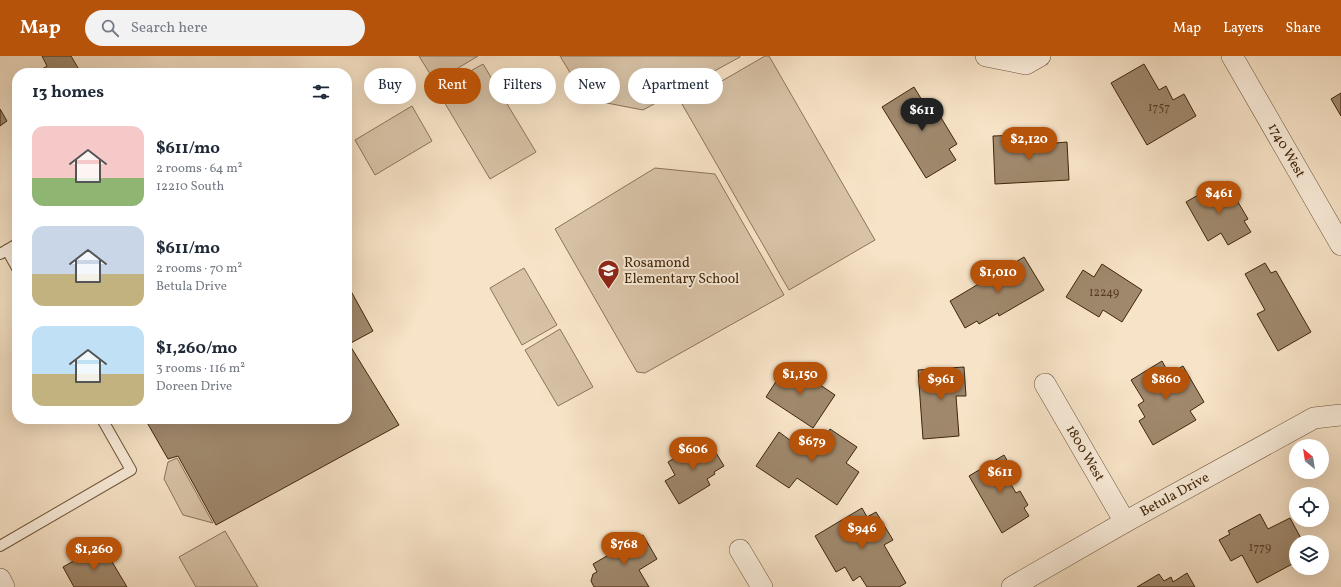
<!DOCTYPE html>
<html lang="en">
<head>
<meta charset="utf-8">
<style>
	:root { --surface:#fff; --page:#f2f2f3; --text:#1f2937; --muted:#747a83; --accent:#b45309 }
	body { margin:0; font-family:Vollkorn,serif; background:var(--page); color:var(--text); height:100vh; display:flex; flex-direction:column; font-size:15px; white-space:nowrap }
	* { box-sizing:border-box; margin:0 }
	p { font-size:13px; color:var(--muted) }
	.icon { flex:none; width:22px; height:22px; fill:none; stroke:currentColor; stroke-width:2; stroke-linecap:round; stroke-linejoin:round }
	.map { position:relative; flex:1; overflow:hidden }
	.side { position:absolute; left:12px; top:12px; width:340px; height:356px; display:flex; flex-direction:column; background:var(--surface); border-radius:16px; box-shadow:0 4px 16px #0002 }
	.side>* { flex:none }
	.banner { position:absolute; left:364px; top:12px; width:380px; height:36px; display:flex; gap:8px }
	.needle { width:26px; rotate:330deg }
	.buttons { position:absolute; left:1289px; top:383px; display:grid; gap:8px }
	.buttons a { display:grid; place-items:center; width:40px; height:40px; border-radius:50%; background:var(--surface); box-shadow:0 4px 16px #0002; font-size:20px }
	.price { position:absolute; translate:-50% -34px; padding:0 9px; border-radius:14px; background:var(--accent); color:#fff; font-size:13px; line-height:26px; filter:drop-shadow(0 1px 2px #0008) }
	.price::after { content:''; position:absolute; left:50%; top:24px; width:12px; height:9px; margin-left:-6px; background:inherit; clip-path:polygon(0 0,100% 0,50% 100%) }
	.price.selected { background:#222; color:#fff }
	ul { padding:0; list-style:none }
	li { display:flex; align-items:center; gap:12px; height:100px; padding:0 20px }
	li span { display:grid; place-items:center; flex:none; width:112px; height:80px; border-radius:12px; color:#555 }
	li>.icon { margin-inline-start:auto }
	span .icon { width:48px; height:48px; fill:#fffc; stroke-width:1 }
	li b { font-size:17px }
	h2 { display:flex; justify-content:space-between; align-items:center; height:48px; padding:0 20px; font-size:17px }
	.chip { padding:0 14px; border-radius:18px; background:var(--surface); box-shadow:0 4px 16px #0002; font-size:14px; line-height:36px }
	.chip.selected { background:var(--accent); color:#fff }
	header { display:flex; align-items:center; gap:24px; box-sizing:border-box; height:56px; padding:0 20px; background:var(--accent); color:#fff }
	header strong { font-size:19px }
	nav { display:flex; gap:22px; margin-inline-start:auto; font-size:14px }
	.search { width:280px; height:36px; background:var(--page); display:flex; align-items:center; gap:10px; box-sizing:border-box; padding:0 14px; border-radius:22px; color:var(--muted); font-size:15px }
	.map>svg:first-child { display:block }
	.green { fill:#d8c3a7; stroke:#8c7458 }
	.building { fill:#9f886c; stroke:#40260a }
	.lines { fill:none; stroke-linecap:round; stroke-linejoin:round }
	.lane-casing { stroke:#6e5539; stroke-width:12 }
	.street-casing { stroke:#6e5539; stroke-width:22 }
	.lane { stroke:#faeddb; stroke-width:10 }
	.street { stroke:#faeddb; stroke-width:21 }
	.labels { text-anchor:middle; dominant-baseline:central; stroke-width:4; stroke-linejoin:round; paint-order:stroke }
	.number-label { font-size:12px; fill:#583e22 }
	.street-label { font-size:14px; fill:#40260a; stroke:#faeddb }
	.poi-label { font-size:14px; fill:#40260a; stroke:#faeddb; text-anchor:start }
</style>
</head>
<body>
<header>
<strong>Map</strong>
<div class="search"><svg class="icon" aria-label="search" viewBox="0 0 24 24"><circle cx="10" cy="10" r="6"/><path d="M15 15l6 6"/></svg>Search here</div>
<nav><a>Map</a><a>Layers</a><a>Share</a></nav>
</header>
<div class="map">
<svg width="1341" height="531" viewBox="0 0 1341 531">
	<rect width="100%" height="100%" fill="#f7e3c7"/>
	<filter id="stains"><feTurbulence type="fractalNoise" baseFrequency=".005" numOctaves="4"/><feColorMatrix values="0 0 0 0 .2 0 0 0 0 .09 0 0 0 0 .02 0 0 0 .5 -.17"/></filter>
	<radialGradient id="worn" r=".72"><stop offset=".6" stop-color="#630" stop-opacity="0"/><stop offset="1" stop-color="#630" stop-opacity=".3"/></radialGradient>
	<!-- green -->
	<g class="green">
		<path d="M419,0H478L435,26Z"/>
		<path d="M560,0H740V1L643,54L586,43Z"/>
		<path d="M765,0H769L875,184L789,234L682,48Z"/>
		<path d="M483,8L536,96L490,123L437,34Z"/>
		<path d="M412,50L432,85L375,119L355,84Z"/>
		<path d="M655,112L715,118L784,239L645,317L637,316L555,173Z"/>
		<path d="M524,212L557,269L522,289L490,232Z"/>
		<path d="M560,273L593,331L558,350L525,294Z"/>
		<path d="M177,402L213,467L183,459L164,423L168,406Z"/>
		<path d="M225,475L258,531H196L179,501Z"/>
	</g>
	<!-- building -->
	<g class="building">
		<path d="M42,0H71L81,17H36L47,10Z"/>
		<path d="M1144,8L1159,34L1166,30L1173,44L1184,38L1196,60L1147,89L1111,27Z"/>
		<path d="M914,31L931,59L937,55L957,88L949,93L956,104L926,122L882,51Z"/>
		<path d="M1341,37V60L1331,43Z"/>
		<path d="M0,53L7,65L0,70Z"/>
		<path d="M1022,79L1023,85L1044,84L1045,88L1067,86L1069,124L995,128L993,80Z"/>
		<path d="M1217,128L1227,145L1235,141L1248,163L1244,165L1251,176L1228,189L1221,177L1208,185L1186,146Z"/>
		<path d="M1024,201L1044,234L999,260L998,257L979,268L977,265L965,272L950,245Z"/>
		<path d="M1265,207L1271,217L1276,215L1311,276L1278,295L1257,258L1265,254L1245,218Z"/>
		<path d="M1102,208L1142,234L1122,266L1103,254L1099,261L1066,241L1083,214L1094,221Z"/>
		<path d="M347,228L373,275L349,288L399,369L216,469L178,400L168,403L145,363H347Z"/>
		<path d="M1162,305L1169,318L1183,310L1204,346L1190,355L1196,364L1153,389L1139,365L1145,361L1138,349L1144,345L1131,324Z"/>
		<path d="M788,307L835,339L813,372L766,341Z"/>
		<path d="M964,311L966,340H956L959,380L923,383L918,314Z"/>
		<path d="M830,373L857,391L846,407L859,416L837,449L797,422L789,432L756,410L779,376L791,385L798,375L819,389Z"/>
		<path d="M707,382L724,410L714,416L715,418L707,423L710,429L679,448L665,425L675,419L668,406Z"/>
		<path d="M1004,399L1016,420L1009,425L1016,437L1020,435L1028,449L1024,452L1029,460L1002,477L969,420Z"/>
		<path d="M862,452L867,461L876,456L893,484L884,489L906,527L899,531H867L860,520L853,525L845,511L836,516L815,480Z"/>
		<path d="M1260,458L1268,473L1290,462L1303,486H1296V506L1257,527L1242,499L1231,505L1219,484L1230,478L1228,475Z"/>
		<path d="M643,479L657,503L639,514L649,531H594L591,525L593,518L597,516L593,508Z"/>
		<path d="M102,489L127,531H74L63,511Z"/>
		<path d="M1187,517L1195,531H1137L1159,518L1164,525L1171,521L1173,526Z"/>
	</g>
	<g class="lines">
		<defs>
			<g id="lane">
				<path d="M7,194L17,188"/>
				<path d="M0,198L7,194L17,212"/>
				<path d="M0,490L131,414L102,363"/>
			</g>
			<g id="street">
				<path d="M986,0L1026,8L1040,0"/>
				<path id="s1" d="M1232,0L1341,189"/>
				<path id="s2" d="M1045,328L1125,466"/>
				<path d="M740,494L762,531"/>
				<path d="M0,523L4,531"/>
				<path id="s3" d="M1012,531L1125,466L1314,362L1341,359"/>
			</g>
		</defs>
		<!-- lane casing -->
		<use href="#lane" class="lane-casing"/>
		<!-- street casing -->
		<use href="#street" class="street-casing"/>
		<!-- lane -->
		<use href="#lane" class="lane"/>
		<!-- street -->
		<use href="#street" class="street"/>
	</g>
	<!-- icons -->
	<defs>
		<symbol id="school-pin" viewBox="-11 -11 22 30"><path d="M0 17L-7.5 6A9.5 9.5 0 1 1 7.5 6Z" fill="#8f2418" stroke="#faeddb"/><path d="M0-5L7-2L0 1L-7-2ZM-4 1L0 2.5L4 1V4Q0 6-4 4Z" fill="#fff"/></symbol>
	</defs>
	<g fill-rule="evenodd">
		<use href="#school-pin" x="596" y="202" width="25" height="34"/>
	</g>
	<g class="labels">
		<!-- number labels -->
		<g class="number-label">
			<text x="1159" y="52">1757</text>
			<text x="1104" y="237">12249</text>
			<text x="1260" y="492">1779</text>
		</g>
		<!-- street labels -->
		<g class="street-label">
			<text stroke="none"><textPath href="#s1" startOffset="109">1740 West</textPath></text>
			<text stroke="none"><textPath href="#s2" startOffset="80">1800 West</textPath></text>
			<text stroke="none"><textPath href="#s3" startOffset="187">Betula Drive</textPath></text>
		</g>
		<!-- poi labels -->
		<g class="poi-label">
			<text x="624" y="207">Rosamond<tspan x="624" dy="16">Elementary School</tspan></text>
		</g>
	</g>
	<rect width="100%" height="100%" filter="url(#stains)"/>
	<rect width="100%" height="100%" fill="url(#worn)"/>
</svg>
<div class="buttons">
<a><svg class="needle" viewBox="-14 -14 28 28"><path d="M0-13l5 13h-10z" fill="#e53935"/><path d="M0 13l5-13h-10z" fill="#747a83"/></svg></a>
<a><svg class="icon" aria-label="locate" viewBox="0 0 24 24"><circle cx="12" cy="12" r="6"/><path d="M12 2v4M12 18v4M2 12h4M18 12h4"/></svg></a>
<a><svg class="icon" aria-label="layers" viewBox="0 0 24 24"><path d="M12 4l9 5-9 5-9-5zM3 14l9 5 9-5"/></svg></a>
</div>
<b class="price selected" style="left:922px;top:76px">$611</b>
<b class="price" style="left:1029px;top:105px">$2,120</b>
<b class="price" style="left:1219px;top:159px">$461</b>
<b class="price" style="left:998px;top:238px">$1,010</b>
<b class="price" style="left:800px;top:340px">$1,150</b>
<b class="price" style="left:941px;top:345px">$961</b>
<b class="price" style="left:1166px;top:345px">$860</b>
<b class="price" style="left:812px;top:407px">$679</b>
<b class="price" style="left:693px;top:415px">$606</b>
<b class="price" style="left:1000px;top:438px">$611</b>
<b class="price" style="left:862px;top:494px">$946</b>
<b class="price" style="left:624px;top:510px">$768</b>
<b class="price" style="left:94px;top:515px">$1,260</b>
<div class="banner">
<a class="chip">Buy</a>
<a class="chip selected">Rent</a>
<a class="chip">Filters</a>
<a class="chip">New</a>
<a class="chip">Apartment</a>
</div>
<section class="side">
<h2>13 homes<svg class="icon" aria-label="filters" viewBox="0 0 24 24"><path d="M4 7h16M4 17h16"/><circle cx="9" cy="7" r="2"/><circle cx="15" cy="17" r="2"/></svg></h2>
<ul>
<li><span style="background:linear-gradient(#f6c9c9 65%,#8fb573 0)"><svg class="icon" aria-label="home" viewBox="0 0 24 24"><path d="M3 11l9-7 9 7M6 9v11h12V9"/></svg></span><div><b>$611/mo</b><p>2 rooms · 64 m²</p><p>12210 South</p></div></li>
<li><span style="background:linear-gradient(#c9d6e8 60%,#c2b280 0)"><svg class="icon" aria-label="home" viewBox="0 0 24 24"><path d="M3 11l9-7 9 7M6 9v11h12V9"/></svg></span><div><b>$611/mo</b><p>2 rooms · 70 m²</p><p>Betula Drive</p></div></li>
<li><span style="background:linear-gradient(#bfe0f5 60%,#c2b280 0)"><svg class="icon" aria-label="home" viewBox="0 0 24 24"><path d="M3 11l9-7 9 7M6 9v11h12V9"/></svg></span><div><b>$1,260/mo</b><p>3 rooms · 116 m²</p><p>Doreen Drive</p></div></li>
</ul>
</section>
</div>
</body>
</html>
